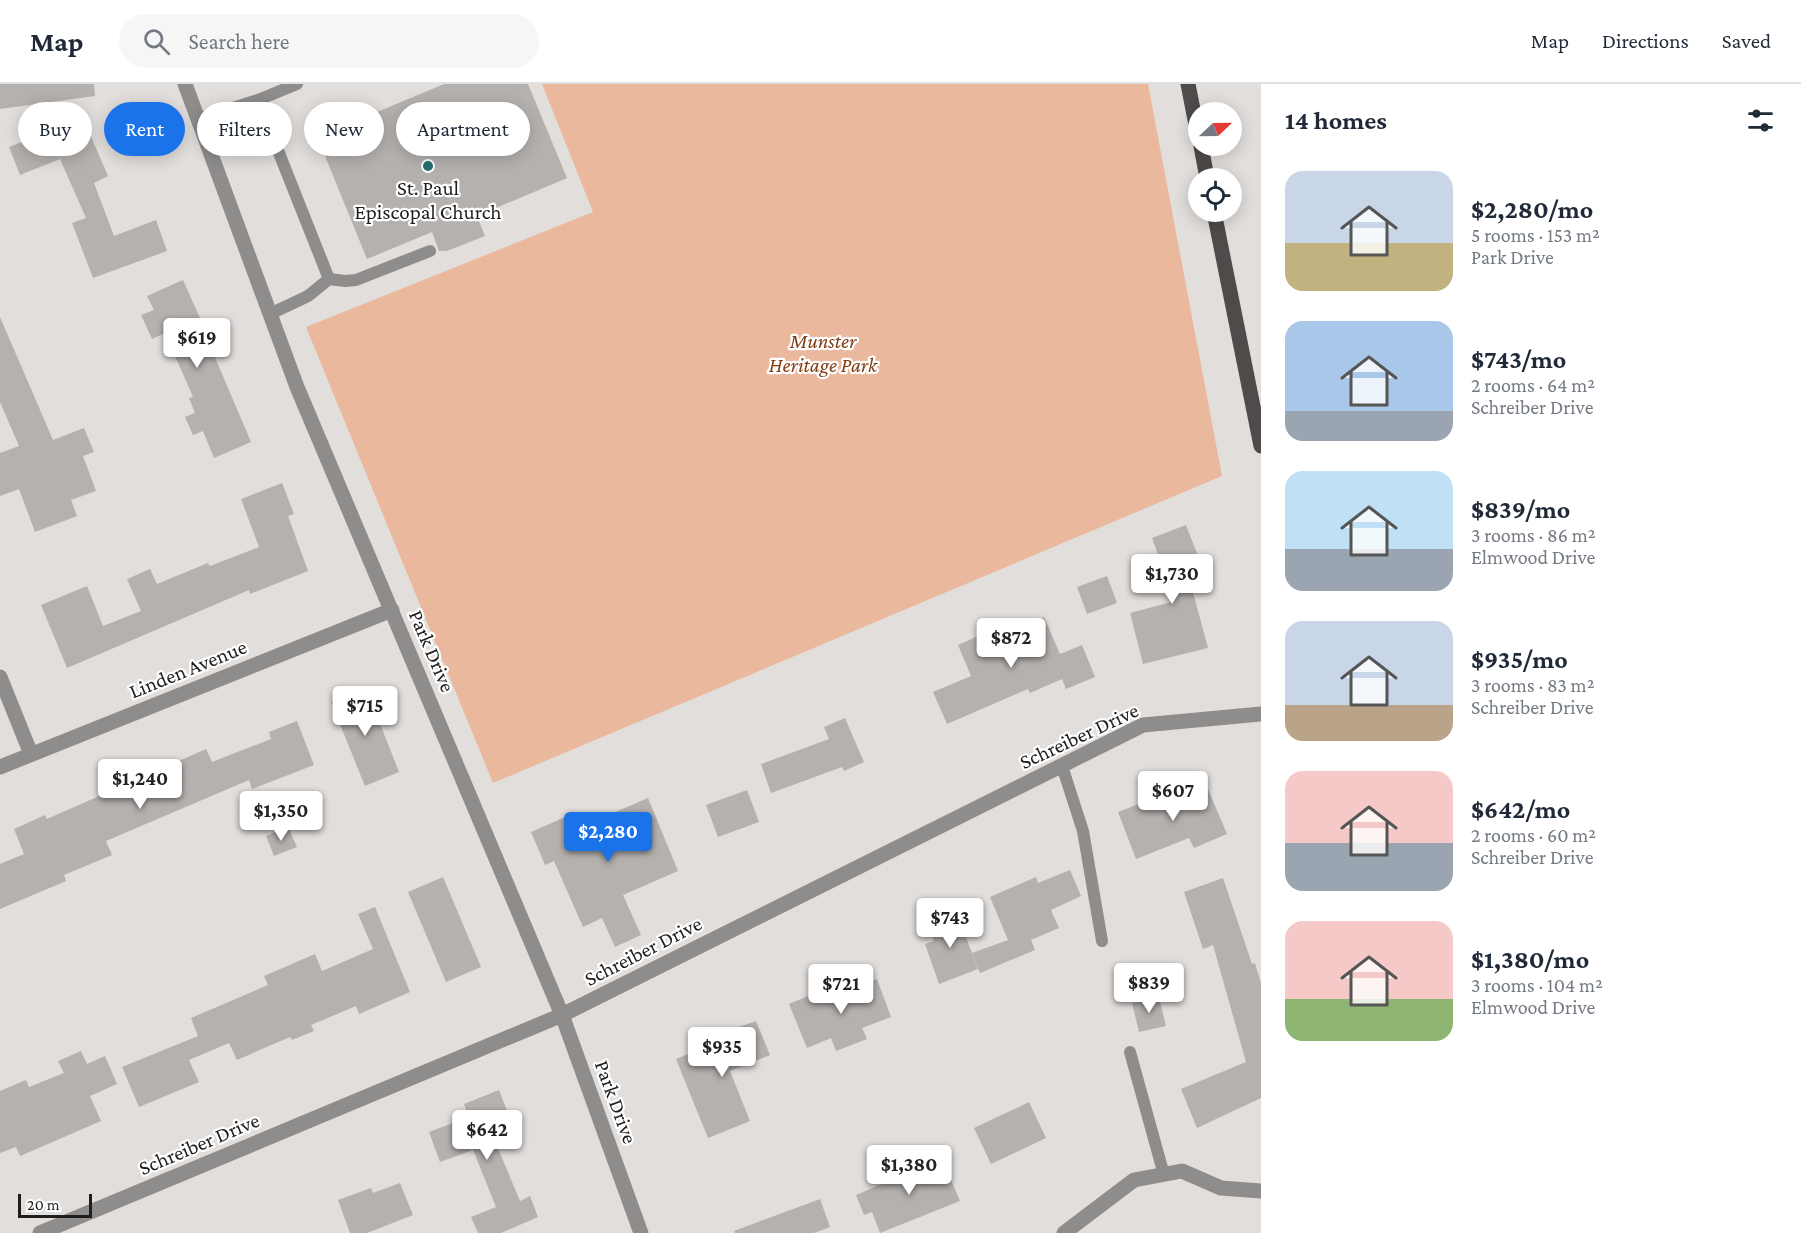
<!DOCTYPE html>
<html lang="en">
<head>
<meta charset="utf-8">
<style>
	:root { --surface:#fff; --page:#f6f6f7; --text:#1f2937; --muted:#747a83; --line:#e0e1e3; --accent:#1a73e8 }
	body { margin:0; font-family:"Crimson Pro",serif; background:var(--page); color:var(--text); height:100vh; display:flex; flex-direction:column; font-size:22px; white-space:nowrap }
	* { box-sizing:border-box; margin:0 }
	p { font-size:20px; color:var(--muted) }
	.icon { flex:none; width:33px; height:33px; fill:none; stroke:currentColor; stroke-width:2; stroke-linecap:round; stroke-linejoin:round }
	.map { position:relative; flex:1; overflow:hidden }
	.details { display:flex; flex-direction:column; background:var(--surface); width:540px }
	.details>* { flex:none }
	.hud { position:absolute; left:18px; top:18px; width:570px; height:54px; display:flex; gap:12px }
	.needle { width:39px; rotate:68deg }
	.buttons { position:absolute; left:1188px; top:18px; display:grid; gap:12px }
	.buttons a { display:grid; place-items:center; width:54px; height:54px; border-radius:50%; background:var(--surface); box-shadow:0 3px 15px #0003; font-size:30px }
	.scale { position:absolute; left:18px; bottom:15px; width:74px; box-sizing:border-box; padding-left:6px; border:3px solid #1f1e1d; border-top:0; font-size:16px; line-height:21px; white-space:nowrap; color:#1f1e1d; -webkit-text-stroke:4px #fff; paint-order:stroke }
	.price { position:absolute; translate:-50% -51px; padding:0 14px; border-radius:6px; background:#fff; color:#222; font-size:20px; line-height:39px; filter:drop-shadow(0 2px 3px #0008) }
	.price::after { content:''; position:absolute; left:50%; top:36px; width:18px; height:14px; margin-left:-9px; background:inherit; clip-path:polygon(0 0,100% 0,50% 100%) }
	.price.current { background:var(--accent); color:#fff }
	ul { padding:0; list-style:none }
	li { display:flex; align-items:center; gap:18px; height:150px; padding:0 24px }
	li span { display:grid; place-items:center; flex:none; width:168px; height:120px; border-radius:18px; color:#555 }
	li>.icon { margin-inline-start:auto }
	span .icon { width:72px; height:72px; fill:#fffc; stroke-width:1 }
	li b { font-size:26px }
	h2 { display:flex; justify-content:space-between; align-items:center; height:72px; padding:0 24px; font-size:26px }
	.pill { padding:0 21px; border-radius:27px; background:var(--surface); box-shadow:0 3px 15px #0003; font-size:21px; line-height:54px }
	.pill.current { background:var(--accent); color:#fff }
	header { display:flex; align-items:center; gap:36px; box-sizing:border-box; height:84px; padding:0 30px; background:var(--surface); border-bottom:2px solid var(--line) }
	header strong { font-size:28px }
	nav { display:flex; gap:33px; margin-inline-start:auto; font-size:21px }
	.search { width:420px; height:54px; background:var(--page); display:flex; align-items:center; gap:15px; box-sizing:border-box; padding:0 21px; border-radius:33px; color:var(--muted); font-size:22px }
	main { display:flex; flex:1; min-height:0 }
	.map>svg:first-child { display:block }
	.green { fill:#eab89d }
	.building { fill:#b5b1af }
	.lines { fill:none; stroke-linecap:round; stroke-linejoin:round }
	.lane { stroke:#8f8d8c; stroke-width:12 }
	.street { stroke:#8f8d8c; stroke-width:15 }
	.primary { stroke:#4e4b4a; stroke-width:15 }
	.poi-dot { fill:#257073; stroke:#fff; stroke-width:2 }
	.labels { text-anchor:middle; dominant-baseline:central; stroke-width:4.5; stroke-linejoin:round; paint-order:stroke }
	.poi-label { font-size:21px; fill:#1f1e1d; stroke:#fff }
	.park-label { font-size:21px; font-style:italic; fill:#813e14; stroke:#fff }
	.street-label { font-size:21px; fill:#1f1e1d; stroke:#fff }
</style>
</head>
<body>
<header>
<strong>Map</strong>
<div class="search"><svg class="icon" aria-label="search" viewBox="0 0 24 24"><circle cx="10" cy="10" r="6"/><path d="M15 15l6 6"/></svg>Search here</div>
<nav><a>Map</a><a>Directions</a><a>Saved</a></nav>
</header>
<main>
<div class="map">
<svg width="1261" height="1149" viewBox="0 0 1261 1149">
	<rect width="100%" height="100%" fill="#e2dedc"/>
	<!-- green -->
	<path class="green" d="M542,0H1148L1222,392L493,699L306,243L593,128Z"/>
	<!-- building -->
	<g class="building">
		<path d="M0,0H94L95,12L0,25Z"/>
		<path d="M444,0H528L567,94L477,132L485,152L447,167H439L432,148L367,175L325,72L330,70L322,51L329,40L347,33L353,38Z"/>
		<path d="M83,34L108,92L94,99L114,152L156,136L167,167L93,194L72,139L86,134L60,75L20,91L9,63Z"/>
		<path d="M183,196L216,270L214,271L251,358L214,374L203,347L193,351L185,333L195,329L189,314L193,313L165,249L152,255L141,231L154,226L147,212Z"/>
		<path d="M0,233L53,356L84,344L94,368L83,372L96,407L71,416L77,432L35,448L19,405L0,412V369L19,362L0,318Z"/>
		<path d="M282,399L294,430L288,432L308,487L250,510L249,506L67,584L41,521L87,502L103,542L141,527L127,495L150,485L157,500L208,479L210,482L259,463L241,415Z"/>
		<path d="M1186,441L1200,477L1186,482L1208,564L1143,580L1130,529L1175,517L1152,454Z"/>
		<path d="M1107,492L1117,519L1087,530L1077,503Z"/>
		<path d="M1044,533L1060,570L1082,561L1095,593L1066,605L1062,595L1030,609L1028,605L947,640L933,608L971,592L958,561L987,548L990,556Z"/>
		<path d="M366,604L399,688L365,702L331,618Z"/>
		<path d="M845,634L864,678L844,687L842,683L771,709L761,680L829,655L824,643Z"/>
		<path d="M297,637L314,681L252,705L249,696L106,757L112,771L64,791L66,797L0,825V780L24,770L14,745L45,731L47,735L206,665L212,678L271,655L269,648Z"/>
		<path d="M1205,698L1227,750L1194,764L1189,754L1136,775L1118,728L1152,715L1154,720Z"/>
		<path d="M747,706L759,738L718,753L706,721Z"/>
		<path d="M648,714L678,787L623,811L641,851L615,863L602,834L583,843L554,777L545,781L531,748L572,730L578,744Z"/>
		<path d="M288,743L297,763L274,772L266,752Z"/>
		<path d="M1070,786L1081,812L1051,826L1059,844L1031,856L1035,866L980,889L972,869L1008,856L990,813L1036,793L1038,799Z"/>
		<path d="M443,793L481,883L446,898L408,808Z"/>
		<path d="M1223,794L1252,880L1255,879L1261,899V1014L1197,1044L1181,1005L1246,978L1213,861L1203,865L1184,808Z"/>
		<path d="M375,823L410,908L359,930L356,922L311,941L314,947L292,956L290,953L237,976L229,959L189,976L199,998L139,1023L122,983L198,952L191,934L268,901L264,892L315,870L322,887L373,865L358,830Z"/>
		<path d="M957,829L978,885L939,900L925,860L934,857L927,840Z"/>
		<path d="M877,895L891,933L862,944L867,955L836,967L831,954L807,964L789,920L815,909L818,916Z"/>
		<path d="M1159,913L1166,942L1139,948L1132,919Z"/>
		<path d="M756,937L770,971L730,987L750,1037L708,1054L676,975L730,953L728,947Z"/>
		<path d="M81,967L87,980L105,972L117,1000L90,1012L101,1037L20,1072L16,1063L0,1069V1007L26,996L29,1003L64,989L58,977Z"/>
		<path d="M499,1006L516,1050L495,1057L520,1117L530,1112L538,1133L501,1149H478L471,1133L496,1123L473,1066L440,1078L429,1048L469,1033L464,1020Z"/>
		<path d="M1029,1018L1046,1054L991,1080L974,1044Z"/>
		<path d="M919,1076L923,1086L943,1077L960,1117L880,1149L872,1128L864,1131L856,1111L901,1092L897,1085Z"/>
		<path d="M400,1099L413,1131L367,1149H350L338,1116L371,1104L373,1109Z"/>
		<path d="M820,1115L830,1143L814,1149H735L734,1147Z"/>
	</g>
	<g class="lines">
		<!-- lane -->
		<g class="lane">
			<path d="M258,16L297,0"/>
			<path d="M198,35L258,16L329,195L308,212L270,230"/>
			<path d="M329,195L345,197L356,196L430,167"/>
			<path d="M1062,682L1083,747L1102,857"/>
			<path d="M1130,968L1164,1091"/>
		</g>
		<!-- street -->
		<g class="street">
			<path d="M185,0L297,303L562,931L641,1149"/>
			<path d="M0,593L31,670"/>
			<path d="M0,683L392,526"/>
			<path d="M40,1149L562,931L1143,641L1261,630"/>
			<path d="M1064,1149L1134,1096L1182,1087L1221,1104L1261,1107"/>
		</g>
		<!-- primary -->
		<g class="primary">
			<path d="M1188,0L1198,51"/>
			<path d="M1201,62L1207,94"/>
			<path d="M1214,128L1261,362"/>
		</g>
	</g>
	<!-- markers -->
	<circle class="poi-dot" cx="428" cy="82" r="6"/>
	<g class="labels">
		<!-- poi labels -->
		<g class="poi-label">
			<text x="428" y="104">St. Paul<tspan x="428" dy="24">Episcopal Church</tspan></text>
		</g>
		<!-- park labels -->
		<g class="park-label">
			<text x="823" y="257">Munster<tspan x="823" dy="24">Heritage Park</tspan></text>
		</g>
		<!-- street labels -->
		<g class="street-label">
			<text transform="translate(432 567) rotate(67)">Park Drive</text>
			<text transform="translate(188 585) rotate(-22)">Linden Avenue</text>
			<text transform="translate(1079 652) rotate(-25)">Schreiber Drive</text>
			<text transform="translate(643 867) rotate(-27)">Schreiber Drive</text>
			<text transform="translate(616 1018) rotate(70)">Park Drive</text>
			<text transform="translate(199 1060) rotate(-23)">Schreiber Drive</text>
		</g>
	</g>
</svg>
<div class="buttons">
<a><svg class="needle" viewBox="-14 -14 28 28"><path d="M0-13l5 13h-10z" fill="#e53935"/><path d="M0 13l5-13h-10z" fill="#747a83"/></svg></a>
<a><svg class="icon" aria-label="locate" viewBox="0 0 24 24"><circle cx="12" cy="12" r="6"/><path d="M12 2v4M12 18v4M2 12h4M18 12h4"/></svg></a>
</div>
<div class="scale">20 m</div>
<b class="price" style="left:197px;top:285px">$619</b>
<b class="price" style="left:1172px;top:521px">$1,730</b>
<b class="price" style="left:1011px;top:585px">$872</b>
<b class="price" style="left:365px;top:653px">$715</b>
<b class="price" style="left:140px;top:726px">$1,240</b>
<b class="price" style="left:1173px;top:738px">$607</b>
<b class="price" style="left:281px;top:758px">$1,350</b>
<b class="price current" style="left:608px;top:779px">$2,280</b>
<b class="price" style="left:950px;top:865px">$743</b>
<b class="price" style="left:1149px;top:930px">$839</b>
<b class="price" style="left:841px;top:931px">$721</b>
<b class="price" style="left:722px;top:994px">$935</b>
<b class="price" style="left:487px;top:1077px">$642</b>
<b class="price" style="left:909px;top:1112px">$1,380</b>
<div class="hud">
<a class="pill">Buy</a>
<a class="pill current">Rent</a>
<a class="pill">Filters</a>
<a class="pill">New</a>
<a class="pill">Apartment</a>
</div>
</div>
<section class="details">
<h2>14 homes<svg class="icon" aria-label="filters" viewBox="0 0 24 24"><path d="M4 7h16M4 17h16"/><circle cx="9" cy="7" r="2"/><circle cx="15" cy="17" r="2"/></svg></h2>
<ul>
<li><span style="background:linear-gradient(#c9d6e8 60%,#c2b280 0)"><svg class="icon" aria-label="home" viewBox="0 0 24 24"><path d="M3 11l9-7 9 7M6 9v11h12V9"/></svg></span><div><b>$2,280/mo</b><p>5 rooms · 153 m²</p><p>Park Drive</p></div></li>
<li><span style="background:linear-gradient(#a9c7e8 75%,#9aa5b1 0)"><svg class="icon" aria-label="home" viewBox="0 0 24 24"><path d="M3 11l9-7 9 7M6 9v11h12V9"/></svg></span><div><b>$743/mo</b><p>2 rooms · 64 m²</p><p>Schreiber Drive</p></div></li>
<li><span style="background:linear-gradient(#bfe0f5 65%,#9aa5b1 0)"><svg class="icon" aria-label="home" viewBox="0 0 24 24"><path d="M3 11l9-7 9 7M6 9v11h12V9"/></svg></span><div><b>$839/mo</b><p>3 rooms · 86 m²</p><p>Elmwood Drive</p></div></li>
<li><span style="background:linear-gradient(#c9d6e8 70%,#b9a48a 0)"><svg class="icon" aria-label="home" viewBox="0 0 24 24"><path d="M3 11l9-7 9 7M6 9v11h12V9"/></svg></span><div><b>$935/mo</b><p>3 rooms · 83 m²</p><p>Schreiber Drive</p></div></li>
<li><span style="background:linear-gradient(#f6c9c9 60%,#9aa5b1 0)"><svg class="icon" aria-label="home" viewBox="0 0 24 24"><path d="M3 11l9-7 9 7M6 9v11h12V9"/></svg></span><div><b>$642/mo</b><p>2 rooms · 60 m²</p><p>Schreiber Drive</p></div></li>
<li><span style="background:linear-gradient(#f6c9c9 65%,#8fb573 0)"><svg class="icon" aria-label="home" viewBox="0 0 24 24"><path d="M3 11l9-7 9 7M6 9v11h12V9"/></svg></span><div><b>$1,380/mo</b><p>3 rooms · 104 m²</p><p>Elmwood Drive</p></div></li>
</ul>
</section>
</main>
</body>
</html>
